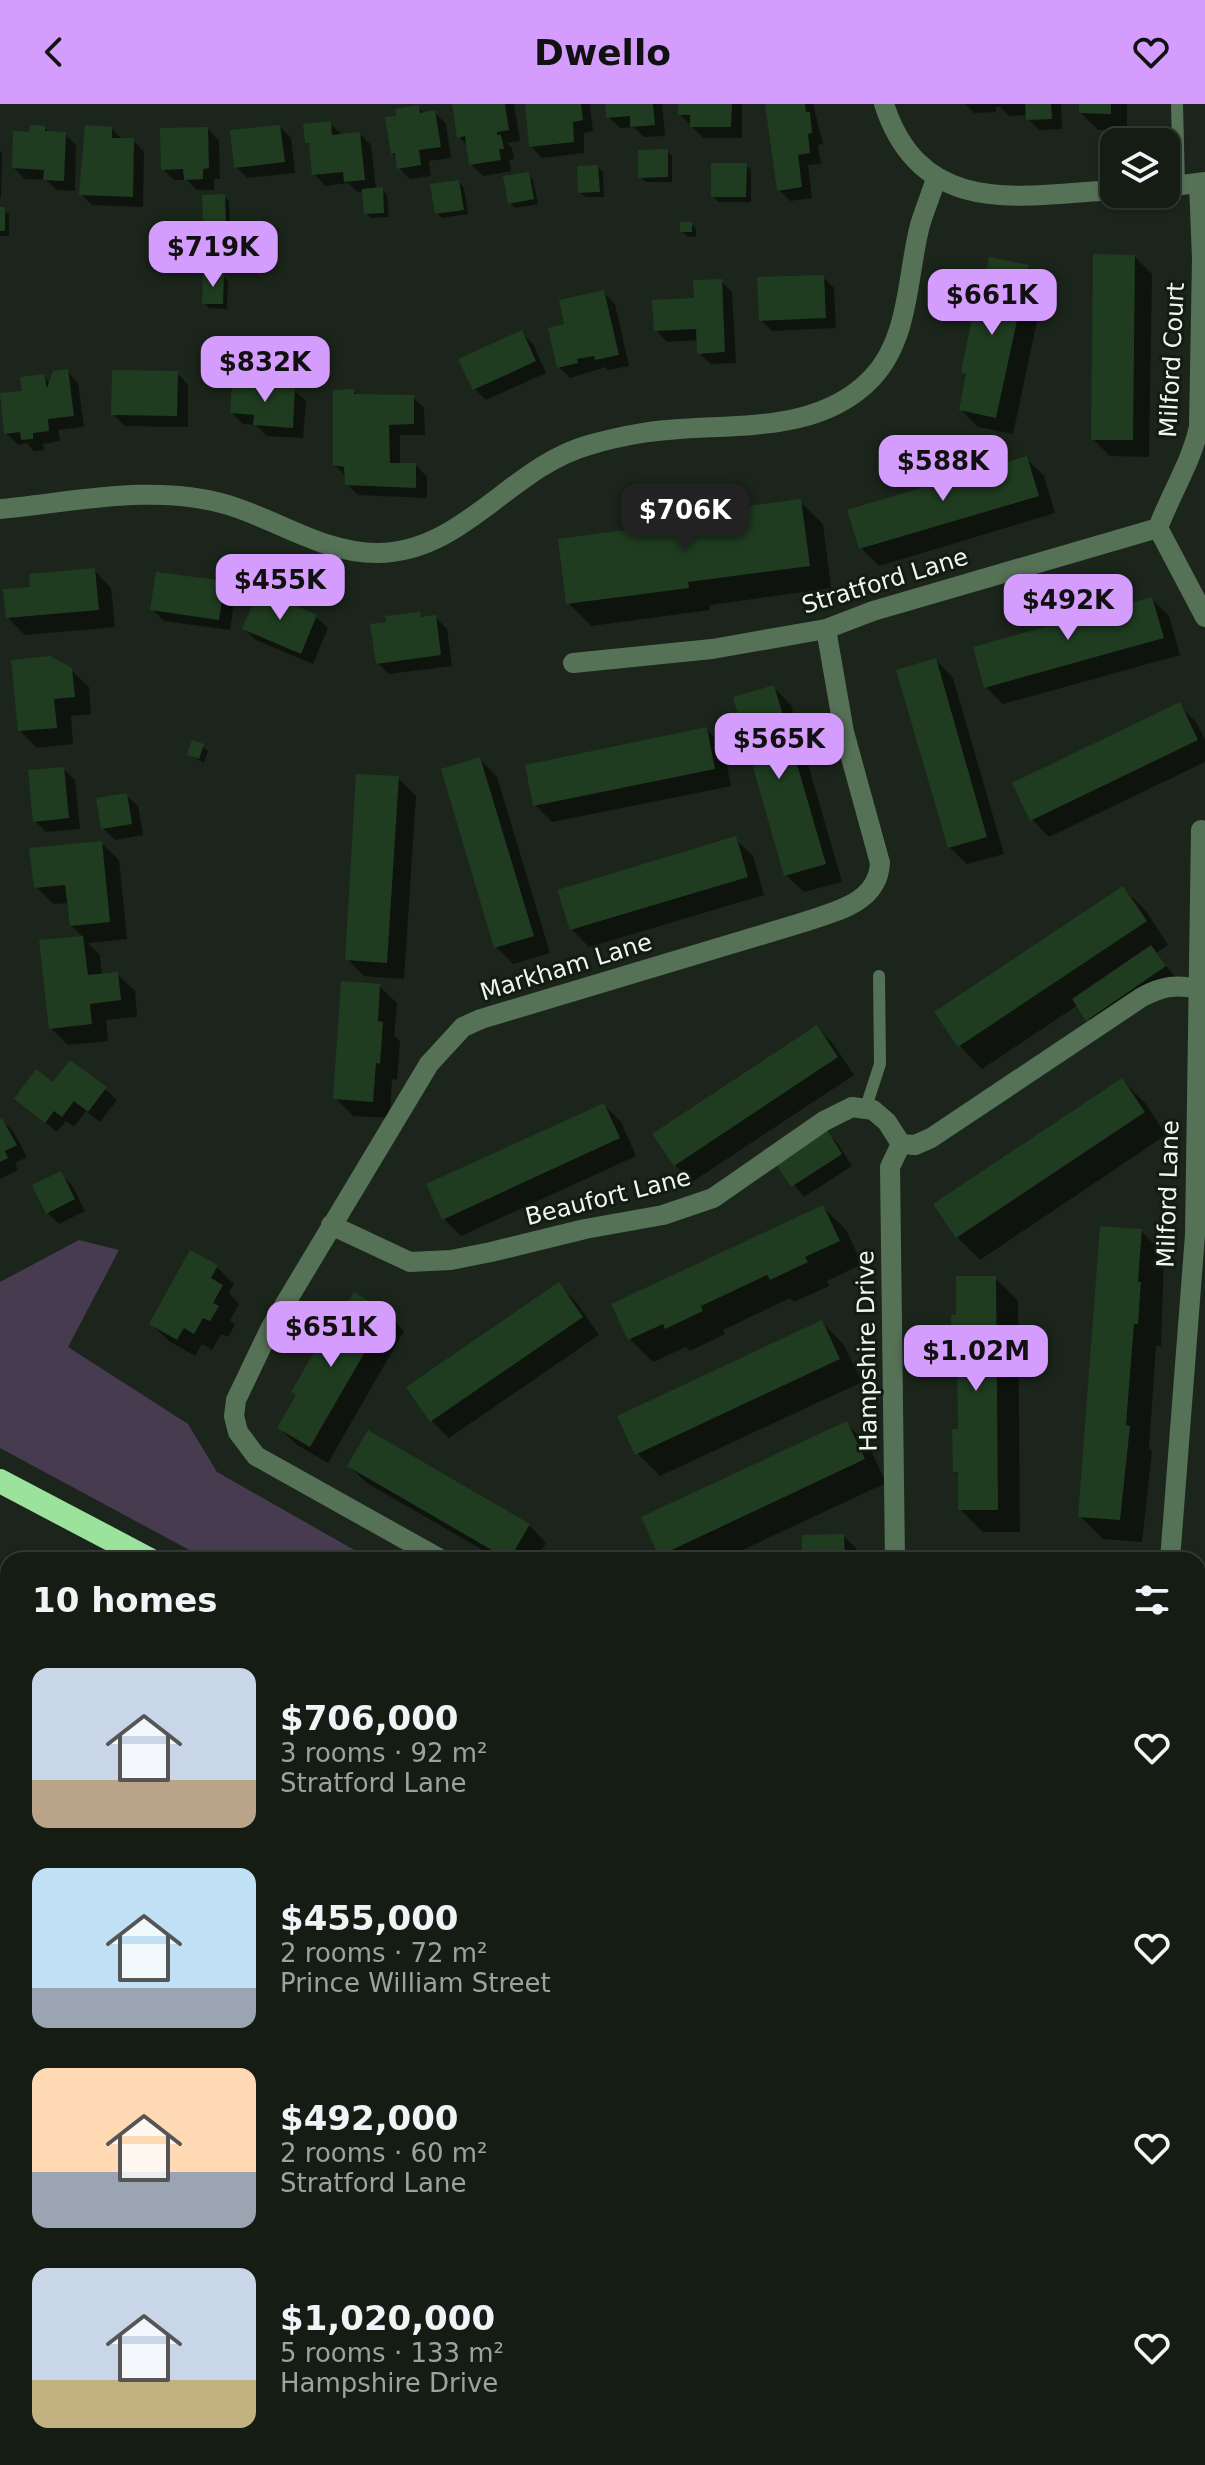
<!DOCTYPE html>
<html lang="en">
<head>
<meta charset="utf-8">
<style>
	:root { --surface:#141c14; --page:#1d251d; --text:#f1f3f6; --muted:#9da1a0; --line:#333a34; --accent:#d49cfc }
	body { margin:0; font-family:"DejaVu Sans",sans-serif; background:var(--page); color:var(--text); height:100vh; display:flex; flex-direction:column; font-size:30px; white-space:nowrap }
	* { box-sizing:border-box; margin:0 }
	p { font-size:26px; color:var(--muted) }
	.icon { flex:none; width:44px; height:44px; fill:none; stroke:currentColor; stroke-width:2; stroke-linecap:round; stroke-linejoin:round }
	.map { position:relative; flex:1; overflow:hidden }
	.drawer { position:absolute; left:0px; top:1448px; width:1206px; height:914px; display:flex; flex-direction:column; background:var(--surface); border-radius:24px 24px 0 0; box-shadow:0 2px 6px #0004,0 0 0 2px var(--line) }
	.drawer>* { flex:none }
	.fabs { position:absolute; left:1100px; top:24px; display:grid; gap:16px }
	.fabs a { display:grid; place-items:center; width:80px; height:80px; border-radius:16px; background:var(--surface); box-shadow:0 2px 6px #0004,0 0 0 2px var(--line); font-size:40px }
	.price { position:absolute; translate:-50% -68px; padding:0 18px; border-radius:16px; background:var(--accent); color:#111; font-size:26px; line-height:52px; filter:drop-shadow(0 2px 4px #0008) }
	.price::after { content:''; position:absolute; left:50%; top:48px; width:24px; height:18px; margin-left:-12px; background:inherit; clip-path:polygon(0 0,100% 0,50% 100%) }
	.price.on { background:#222; color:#fff }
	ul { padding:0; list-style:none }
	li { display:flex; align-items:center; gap:24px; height:200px; padding:0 32px }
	li span { display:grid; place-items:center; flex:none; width:224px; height:160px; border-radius:16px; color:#555 }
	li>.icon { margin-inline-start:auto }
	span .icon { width:96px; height:96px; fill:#fffc; stroke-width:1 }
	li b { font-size:34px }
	h2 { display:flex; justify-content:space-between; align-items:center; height:96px; padding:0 32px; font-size:34px }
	header { display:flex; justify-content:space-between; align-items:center; height:104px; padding:0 32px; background:var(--accent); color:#111; font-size:36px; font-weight:800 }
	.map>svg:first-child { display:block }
	.green { fill:#473b50 }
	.shadow { fill:#0007 }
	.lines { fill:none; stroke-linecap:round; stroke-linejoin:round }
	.stream { stroke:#6a5579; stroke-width:8 }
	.building { fill:#1f3c20 }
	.lane { stroke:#567256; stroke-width:12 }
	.street { stroke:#567256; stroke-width:20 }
	.highway { stroke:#9be39c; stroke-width:24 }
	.labels { text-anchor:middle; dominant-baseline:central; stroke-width:6; stroke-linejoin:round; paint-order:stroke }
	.street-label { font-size:24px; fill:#f0f7ef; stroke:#121c12 }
</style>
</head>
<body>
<header><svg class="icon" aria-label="back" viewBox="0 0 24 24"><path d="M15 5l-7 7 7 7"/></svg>Dwello<svg class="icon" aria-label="heart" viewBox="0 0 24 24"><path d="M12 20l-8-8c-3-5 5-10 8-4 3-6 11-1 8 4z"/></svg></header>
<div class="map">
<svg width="1205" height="2361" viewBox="0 0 1205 2361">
	<rect width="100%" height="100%" fill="#1b251b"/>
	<!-- green -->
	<g class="green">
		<path d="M79,1136L119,1146L68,1243L188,1320L217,1368L372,1456H208L0,1344V1178Z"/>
		<path d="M0,1503L8,1508V1727L0,1718Z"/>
		<path d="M1198,1984L1205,1988V2126L1198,2120Z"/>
		<path d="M68,2354H290L297,2361H69Z"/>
	</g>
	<!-- shadow -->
	<g class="shadow">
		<path d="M454,0H514L520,37L507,39L512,44L514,55L509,56L511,67L483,72L471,60L468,42L459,33Z"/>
		<path d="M527,0H590L593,27L584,29V49L542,54L531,42Z"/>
		<path d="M607,0H662L665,32L644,33L634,23L620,24L608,13Z"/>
		<path d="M680,0H742V34H703L680,10Z"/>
		<path d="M767,0H813L823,40L818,41L821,60L808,61L812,94L790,97L779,86Z"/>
		<path d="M965,0H1061L1062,25L1039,26L1028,15V11L1009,12L1000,3H996V8L974,9Z"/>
		<path d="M1081,0H1127V26H1098L1081,9Z"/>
		<path d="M418,3L425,10L435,9L446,20L451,54L429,57L431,72L410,75L399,64L397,54L392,49Z"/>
		<path d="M330,19L342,31L360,30L371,41L376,86L382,85L387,91L389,113L371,114L366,109L364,87L357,88L348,79L325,82L314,70L311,42L307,38Z"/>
		<path d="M280,23L291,34L295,69L247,74L236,63Z"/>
		<path d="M44,24L50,29L65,30L76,41L75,87L57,86L46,76L25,75L14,64L31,30Z"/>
		<path d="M112,25L123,36H133L144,48L143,103L92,101L81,90Z"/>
		<path d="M208,25L219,37L220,75H214V86H197L187,76H174L163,65Z"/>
		<path d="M0,47L2,49L1,94H0Z"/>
		<path d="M667,47L672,52V78H646L640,73Z"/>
		<path d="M746,61L751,66V98H718L713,92Z"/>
		<path d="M598,63L603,68L604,93H585L580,88Z"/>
		<path d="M528,70L533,76L538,100L515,104L510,99Z"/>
		<path d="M459,78L464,84L468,110L442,114L437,109Z"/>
		<path d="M224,92L229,97L230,122H210L205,117Z"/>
		<path d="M0,105L9,110V132H0Z"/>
		<path d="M691,120L696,125V133L687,132L682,127Z"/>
		<path d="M1135,153L1152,170L1149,353L1110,352L1093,335Z"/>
		<path d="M1028,163L1045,180L1013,330L978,323L961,306L968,272L963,268L983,193Z"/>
		<path d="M223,172L228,177L227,205L209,204L204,199Z"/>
		<path d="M823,173L834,184L836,224L772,227L761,216Z"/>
		<path d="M721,177L732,188L736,259L711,260L699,249V236L667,238L656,226Z"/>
		<path d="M604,189L615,200L629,262L608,266L605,263L570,274L559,263L566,222Z"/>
		<path d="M521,229L533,240L546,269L486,296L475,285Z"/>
		<path d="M67,267L78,279L84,323L58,326L60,337L43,340L44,346L34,347L27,339L18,341L6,329L24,288L43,272L51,280Z"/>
		<path d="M177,269L188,281V323L125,322L113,310Z"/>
		<path d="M294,286L306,297L303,334L267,332L256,321L243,320L232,309Z"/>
		<path d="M353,287L359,292L413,293L424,304L425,331H400V361H416L427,373V394L358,391L347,380L346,372L335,361Z"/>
		<path d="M1026,354L1044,372L1055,409L879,462L861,444L850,407Z"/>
		<path d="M800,397L823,420L831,484L710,501V506L591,522L568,499L680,421Z"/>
		<path d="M94,466L111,484L115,523L25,531L8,514Z"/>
		<path d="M224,479L235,491L230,526L164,517L152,505Z"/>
		<path d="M1152,495L1169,512L1180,551L1003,600L986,583Z"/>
		<path d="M419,510L424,515L435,513L447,525L452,562L389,570L378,559Z"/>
		<path d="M316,513L328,524L313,560L256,536L244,525Z"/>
		<path d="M936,556L953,574L1004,750L967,760L949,743Z"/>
		<path d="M71,566L89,583L91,610L71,612L73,640L37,644L20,627Z"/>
		<path d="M774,584L791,601L842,778L804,788L786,771Z"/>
		<path d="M1179,601L1196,618L1205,636V658L1049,733L1032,715Z"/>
		<path d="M706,625L723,643L731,682L552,718L535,701Z"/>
		<path d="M202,642L208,647L204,659L189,651Z"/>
		<path d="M480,655L497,673L550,849L513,860L496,843Z"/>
		<path d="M63,665L75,676L80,725L46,728L35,717Z"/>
		<path d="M398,674L416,692L404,875L364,872L347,855Z"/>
		<path d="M126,691L138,702L143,731L115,736L103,724Z"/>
		<path d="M735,735L753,752L764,791L589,843L571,825Z"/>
		<path d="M101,739L119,756L127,835L88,839L100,851L102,872L117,870L135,887L137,913L106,916L108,937L68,941L51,924L42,838L84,834L72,822L69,799L53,800L36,783Z"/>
		<path d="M1123,784L1146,807L1168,841L1156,849L1176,874L1099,927L1078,901L982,965L960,942Z"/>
		<path d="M379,882L397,899L394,932L400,937L397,976L392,975L390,1014L353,1012L335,994Z"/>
		<path d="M817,923L834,941L854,971L692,1078L675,1061Z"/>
		<path d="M1122,976L1145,999L1166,1031L980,1156L957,1133L936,1101Z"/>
		<path d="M54,981L105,985L117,996L100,1018L86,1007L74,1023L66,1017L57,1028L16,995Z"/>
		<path d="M604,1001L621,1018L636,1052L461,1132L444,1115Z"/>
		<path d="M2,1016L13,1027L27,1053L15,1059L18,1066L0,1075V1017Z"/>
		<path d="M827,1029L838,1040L852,1062L804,1093L779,1061Z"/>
		<path d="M60,1070L72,1081L85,1107L59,1120L48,1109Z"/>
		<path d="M823,1103L846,1126L862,1160L827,1177L829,1182L794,1198L790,1194L723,1226L725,1230L690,1247L686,1243L653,1258L630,1235L614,1201Z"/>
		<path d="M1141,1127L1164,1150L1161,1242H1156L1149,1344L1152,1347L1142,1438L1103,1435L1080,1412Z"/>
		<path d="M217,1163L234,1180L229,1189L239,1200L230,1216L235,1221L228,1233L221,1230L212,1246L202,1240L195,1252L169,1237L151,1220Z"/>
		<path d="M995,1174L1018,1197L1020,1428H983L960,1405V1372L955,1367L960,1327L959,1256L954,1251L958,1213Z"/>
		<path d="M559,1181L576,1198L599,1231L449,1334L432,1317L409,1284Z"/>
		<path d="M354,1191L387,1210L404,1227L328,1359L297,1341L279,1324Z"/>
		<path d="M822,1218L844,1241L862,1278L660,1372L637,1349Z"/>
		<path d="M846,1319L869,1342L886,1379L721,1456H666L661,1451Z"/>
		<path d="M349,1362L529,1421L546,1439L536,1456H500L367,1379Z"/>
		<path d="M843,1432L861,1449V1456H804Z"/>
		<path d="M1202,1582L1205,1583V1794L1198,1788V1630Z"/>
		<rect x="1198" y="1840" width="7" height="55"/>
		<path d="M0,2061L8,2069V2086H3L8,2141L0,2142Z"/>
		<path d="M0,2245L7,2252L8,2259V2324L0,2325Z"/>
		<path d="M538,2354H657L642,2361H544Z"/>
		<path d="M760,2354H910L905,2361H769Z"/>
	</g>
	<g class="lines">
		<!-- stream -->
		<g class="stream">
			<path d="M0,1604L8,1611"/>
			<path d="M103,2354L105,2361"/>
		</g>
	</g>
	<!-- building -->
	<g class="building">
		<path d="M452,0H505L509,26L497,28V31H501L504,45H499L501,56L469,61L465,32L457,34Z"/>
		<path d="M525,0H581L583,16L573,18L574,38L529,43Z"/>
		<path d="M605,0H653L655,21L630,23V12L606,14Z"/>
		<path d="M678,0H732L731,23H690V11H678Z"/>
		<path d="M765,0H805L806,8H810L812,29L808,30L810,49L798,51L802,83L777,87Z"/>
		<path d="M1025,0H1051L1052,15L1026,16Z"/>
		<path d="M1079,0H1111V10L1079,9Z"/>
		<path d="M419,1L420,9L435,6L441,43L419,46L421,61L397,65L395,49L391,50L385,13L396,12L395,5Z"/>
		<path d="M331,17L332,31L360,28L365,76L344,78L343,68L312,71L309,39H305L303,20Z"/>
		<path d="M30,21L45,22V27L66,28L64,77L43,76L44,66L12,64L13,27L29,28Z"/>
		<path d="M85,21L112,23V34H134L133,93L79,91Z"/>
		<path d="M280,21L285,58L234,64L230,26Z"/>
		<path d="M208,23L209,64L203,65V75L184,76L183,65L161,66L160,24Z"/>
		<path d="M668,45V73L638,74V46Z"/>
		<path d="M711,59H747L746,93H711Z"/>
		<path d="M598,61L600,88L578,89L577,62Z"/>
		<path d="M529,68L534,95L508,100L503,72Z"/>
		<path d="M459,76L464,106L435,110L430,80Z"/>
		<path d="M383,83L384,109L364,110L362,85Z"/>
		<path d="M225,90L226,117L203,118L202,91Z"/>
		<rect x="0" y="103" width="5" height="24"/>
		<rect x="680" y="118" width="12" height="10"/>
		<path d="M1093,150L1135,151L1133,336H1091Z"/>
		<path d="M989,153L1029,161L996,314L959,306L966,270L961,268L977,190L982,191Z"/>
		<path d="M203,170H224L223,200H202Z"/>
		<path d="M824,171L826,214L759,217L757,173Z"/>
		<path d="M722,175L725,248L697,250L696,225L654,227L652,196L694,194L693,176Z"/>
		<path d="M604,186L619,251L595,256L594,252L577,255L578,259L557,264L548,224L564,220L559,196Z"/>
		<path d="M522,226L536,257L473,286L458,255Z"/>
		<path d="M68,265L74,312L48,315L49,327L33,329V335L21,336L20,328L4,330L0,289L22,287L20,273L44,270L47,284L53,267Z"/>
		<path d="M112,266L178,267L177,312L111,311Z"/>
		<path d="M232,280L295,284L293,324L253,321L254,311L230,309Z"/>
		<path d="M354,285V290L414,291V320L389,321L390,359H416V384L345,381L344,363L333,361V286Z"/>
		<path d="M1027,352L1039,392L859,445L847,406Z"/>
		<path d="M801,395L810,462L688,478L689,484L566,500L558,435L678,419L677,411Z"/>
		<path d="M95,464L99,506L6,514L3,485L30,483L29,470Z"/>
		<path d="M156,468L225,477L219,516L150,506Z"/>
		<path d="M259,486L317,511L301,550L242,525Z"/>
		<path d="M1152,493L1164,534L984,584L973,543Z"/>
		<path d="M420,508L421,513L436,511L441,551L376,560L370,520L386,518L385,512Z"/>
		<path d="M50,552L72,564L75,593L54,595L57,624L18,627L11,556Z"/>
		<path d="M936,554L987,733L948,744L896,566Z"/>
		<path d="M774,581L826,760L784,772L733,593Z"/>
		<path d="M1180,598L1198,636L1030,717L1012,679Z"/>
		<path d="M707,623L715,665L533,702L525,661Z"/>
		<path d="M192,636L204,640L199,655L187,651Z"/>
		<path d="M480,653L534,832L494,844L441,665Z"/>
		<path d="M64,663L69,714L33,718L28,666Z"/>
		<path d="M356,670L399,672L387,859L345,856Z"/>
		<path d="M127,689L132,720L101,725L96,694Z"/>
		<path d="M736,732L748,773L570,826L557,786Z"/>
		<path d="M102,737L110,818L70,822L65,781L34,784L29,744Z"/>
		<path d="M1123,782L1147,817L958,943L934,908Z"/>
		<path d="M83,832L88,871L118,868L121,896L90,900L92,920L49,925L39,836Z"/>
		<path d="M1151,841L1166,862L1086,917L1072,895Z"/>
		<path d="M341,877L380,880L378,917L383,918L380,960L376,959L373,998L333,995Z"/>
		<path d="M817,921L838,953L674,1062L652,1030Z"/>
		<path d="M70,956L107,983L88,1008L74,997L62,1013L54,1007L45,1019L14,995L36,965L53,978Z"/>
		<path d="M1122,974L1145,1008L956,1134L933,1100Z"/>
		<path d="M604,999L620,1034L442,1116L426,1080Z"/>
		<path d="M2,1014L17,1041L5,1047L8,1054L0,1058V1015Z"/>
		<path d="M827,1026L842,1050L791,1083L776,1060Z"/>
		<path d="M61,1067L75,1095L46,1110L32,1081Z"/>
		<path d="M823,1101L840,1137L805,1153L808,1158L770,1176L767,1171L701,1202L703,1207L665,1225L663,1220L628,1236L611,1200Z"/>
		<path d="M1100,1122L1142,1125L1138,1178H1141L1138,1220H1134L1126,1321L1130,1322L1120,1416L1078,1413Z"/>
		<path d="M190,1146L218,1161L211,1174L223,1181L213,1199L219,1202L210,1217L203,1214L194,1230L184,1224L177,1236L149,1220Z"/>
		<path d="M956,1172H996L998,1406H958V1368H953L952,1325H958L957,1252H952L951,1211H956Z"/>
		<path d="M559,1178L583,1213L430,1318L406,1283Z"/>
		<path d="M354,1188L388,1208L310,1343L277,1324L296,1291L291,1288L331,1219L335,1221Z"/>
		<path d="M822,1216L840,1255L635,1351L617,1312Z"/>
		<path d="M847,1317L865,1355L659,1452L641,1413Z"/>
		<path d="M368,1326L530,1420L509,1456L347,1362Z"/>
		<path d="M844,1430L845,1456H802V1431Z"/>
		<path d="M947,1450L1000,1454V1456H946Z"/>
		<path d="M1200,1580L1205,1581V1779H1198Z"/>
		<rect x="1198" y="1838" width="7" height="42"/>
		<path d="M8,2262V2306L0,2307V2263Z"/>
		<path d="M539,2354H585L570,2361H542Z"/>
		<path d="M767,2354H871L867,2361L855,2357L852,2361H777Z"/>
	</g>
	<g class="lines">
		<!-- lane -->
		<g class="lane">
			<path d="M1177,0L1179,82"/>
			<path d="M866,1003L880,960L879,872"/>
			<path d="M481,2354L487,2361"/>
			<path d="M1041,2354L1049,2361"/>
			<path d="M933,2361L938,2354"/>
		</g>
		<!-- street -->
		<g class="street">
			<path d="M884,0C921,114 1018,92 1114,86"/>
			<path d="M1199,79L1202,155L1199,323C1191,359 1171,389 1158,424L1205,513"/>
			<path d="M1166,83L1205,78"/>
			<path d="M0,405C74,398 156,379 228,401C278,416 323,449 377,449C463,449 510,363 589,341C606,336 624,332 642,329C718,316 813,336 872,274C910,234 907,171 920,121C925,105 931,90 936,75"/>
			<path d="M573,559L712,545L826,525L873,507L1158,424"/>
			<path d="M331,1121L410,1158L451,1156L491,1148L585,1125L663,1111L713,1094L824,1017L852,1003L873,1006L887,1018L901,1040L915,1041L931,1034L1142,893C1163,882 1176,880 1199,885"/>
			<path d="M442,1456L256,1352L238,1328L234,1312L236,1296L270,1225L429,960L463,923L481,915L801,819C833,808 878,800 880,759L844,628L826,525"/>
			<path d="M895,1456L890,1063L901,1040"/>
			<path d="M1170,1456L1195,1131L1201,726"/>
		</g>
		<!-- highway -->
		<g class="highway">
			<path d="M0,1377L150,1456"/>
			<path d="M0,1479L8,1483"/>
			<path d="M1198,2173L1205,2178"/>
			<path d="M1198,2270L1205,2274"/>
		</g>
	</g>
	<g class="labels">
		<!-- street labels -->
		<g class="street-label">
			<text transform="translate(1172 256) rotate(-87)">Milford Court</text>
			<text transform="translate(885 477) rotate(-17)">Stratford Lane</text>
			<text transform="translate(566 863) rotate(-17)">Markham Lane</text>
			<text transform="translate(1168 1090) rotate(-88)">Milford Lane</text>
			<text transform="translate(608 1093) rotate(-14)">Beaufort Lane</text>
			<text transform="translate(867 1247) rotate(-91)">Hampshire Drive</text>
		</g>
	</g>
</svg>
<div class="fabs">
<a><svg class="icon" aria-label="layers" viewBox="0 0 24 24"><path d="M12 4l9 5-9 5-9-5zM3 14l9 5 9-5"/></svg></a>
</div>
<b class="price" style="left:213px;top:185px">$719K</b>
<b class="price" style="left:992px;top:233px">$661K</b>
<b class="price" style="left:265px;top:300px">$832K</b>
<b class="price" style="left:943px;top:399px">$588K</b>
<b class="price on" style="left:685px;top:448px">$706K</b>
<b class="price" style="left:280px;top:518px">$455K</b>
<b class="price" style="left:1068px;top:538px">$492K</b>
<b class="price" style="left:779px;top:677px">$565K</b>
<b class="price" style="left:331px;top:1265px">$651K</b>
<b class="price" style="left:976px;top:1289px">$1.02M</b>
<section class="drawer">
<h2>10 homes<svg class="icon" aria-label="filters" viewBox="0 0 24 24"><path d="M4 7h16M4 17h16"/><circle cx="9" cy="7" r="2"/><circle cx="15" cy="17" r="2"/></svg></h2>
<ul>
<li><span style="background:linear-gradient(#c9d6e8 70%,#b9a48a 0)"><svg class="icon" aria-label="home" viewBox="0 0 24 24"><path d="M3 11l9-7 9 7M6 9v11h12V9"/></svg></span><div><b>$706,000</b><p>3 rooms · 92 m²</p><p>Stratford Lane</p></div><svg class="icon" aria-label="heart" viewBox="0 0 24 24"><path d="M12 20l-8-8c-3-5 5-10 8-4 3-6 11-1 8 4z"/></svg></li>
<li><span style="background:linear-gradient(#bfe0f5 75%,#9aa5b1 0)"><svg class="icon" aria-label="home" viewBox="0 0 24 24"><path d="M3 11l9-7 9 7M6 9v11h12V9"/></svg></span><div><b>$455,000</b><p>2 rooms · 72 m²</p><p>Prince William Street</p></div><svg class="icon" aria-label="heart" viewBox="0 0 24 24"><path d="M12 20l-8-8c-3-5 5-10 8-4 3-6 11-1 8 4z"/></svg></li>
<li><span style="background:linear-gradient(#ffd9b3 65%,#9aa5b1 0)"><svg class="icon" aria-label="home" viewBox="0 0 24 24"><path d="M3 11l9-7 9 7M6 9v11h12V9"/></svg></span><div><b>$492,000</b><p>2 rooms · 60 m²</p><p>Stratford Lane</p></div><svg class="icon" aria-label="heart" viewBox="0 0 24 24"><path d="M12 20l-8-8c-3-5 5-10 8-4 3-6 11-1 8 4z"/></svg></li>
<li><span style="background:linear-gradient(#c9d6e8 70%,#c2b280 0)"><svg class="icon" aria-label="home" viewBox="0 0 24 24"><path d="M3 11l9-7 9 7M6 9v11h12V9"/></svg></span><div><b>$1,020,000</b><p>5 rooms · 133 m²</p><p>Hampshire Drive</p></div><svg class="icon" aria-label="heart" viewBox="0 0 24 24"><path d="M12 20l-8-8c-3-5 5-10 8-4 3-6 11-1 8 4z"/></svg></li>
</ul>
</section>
</div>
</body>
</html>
